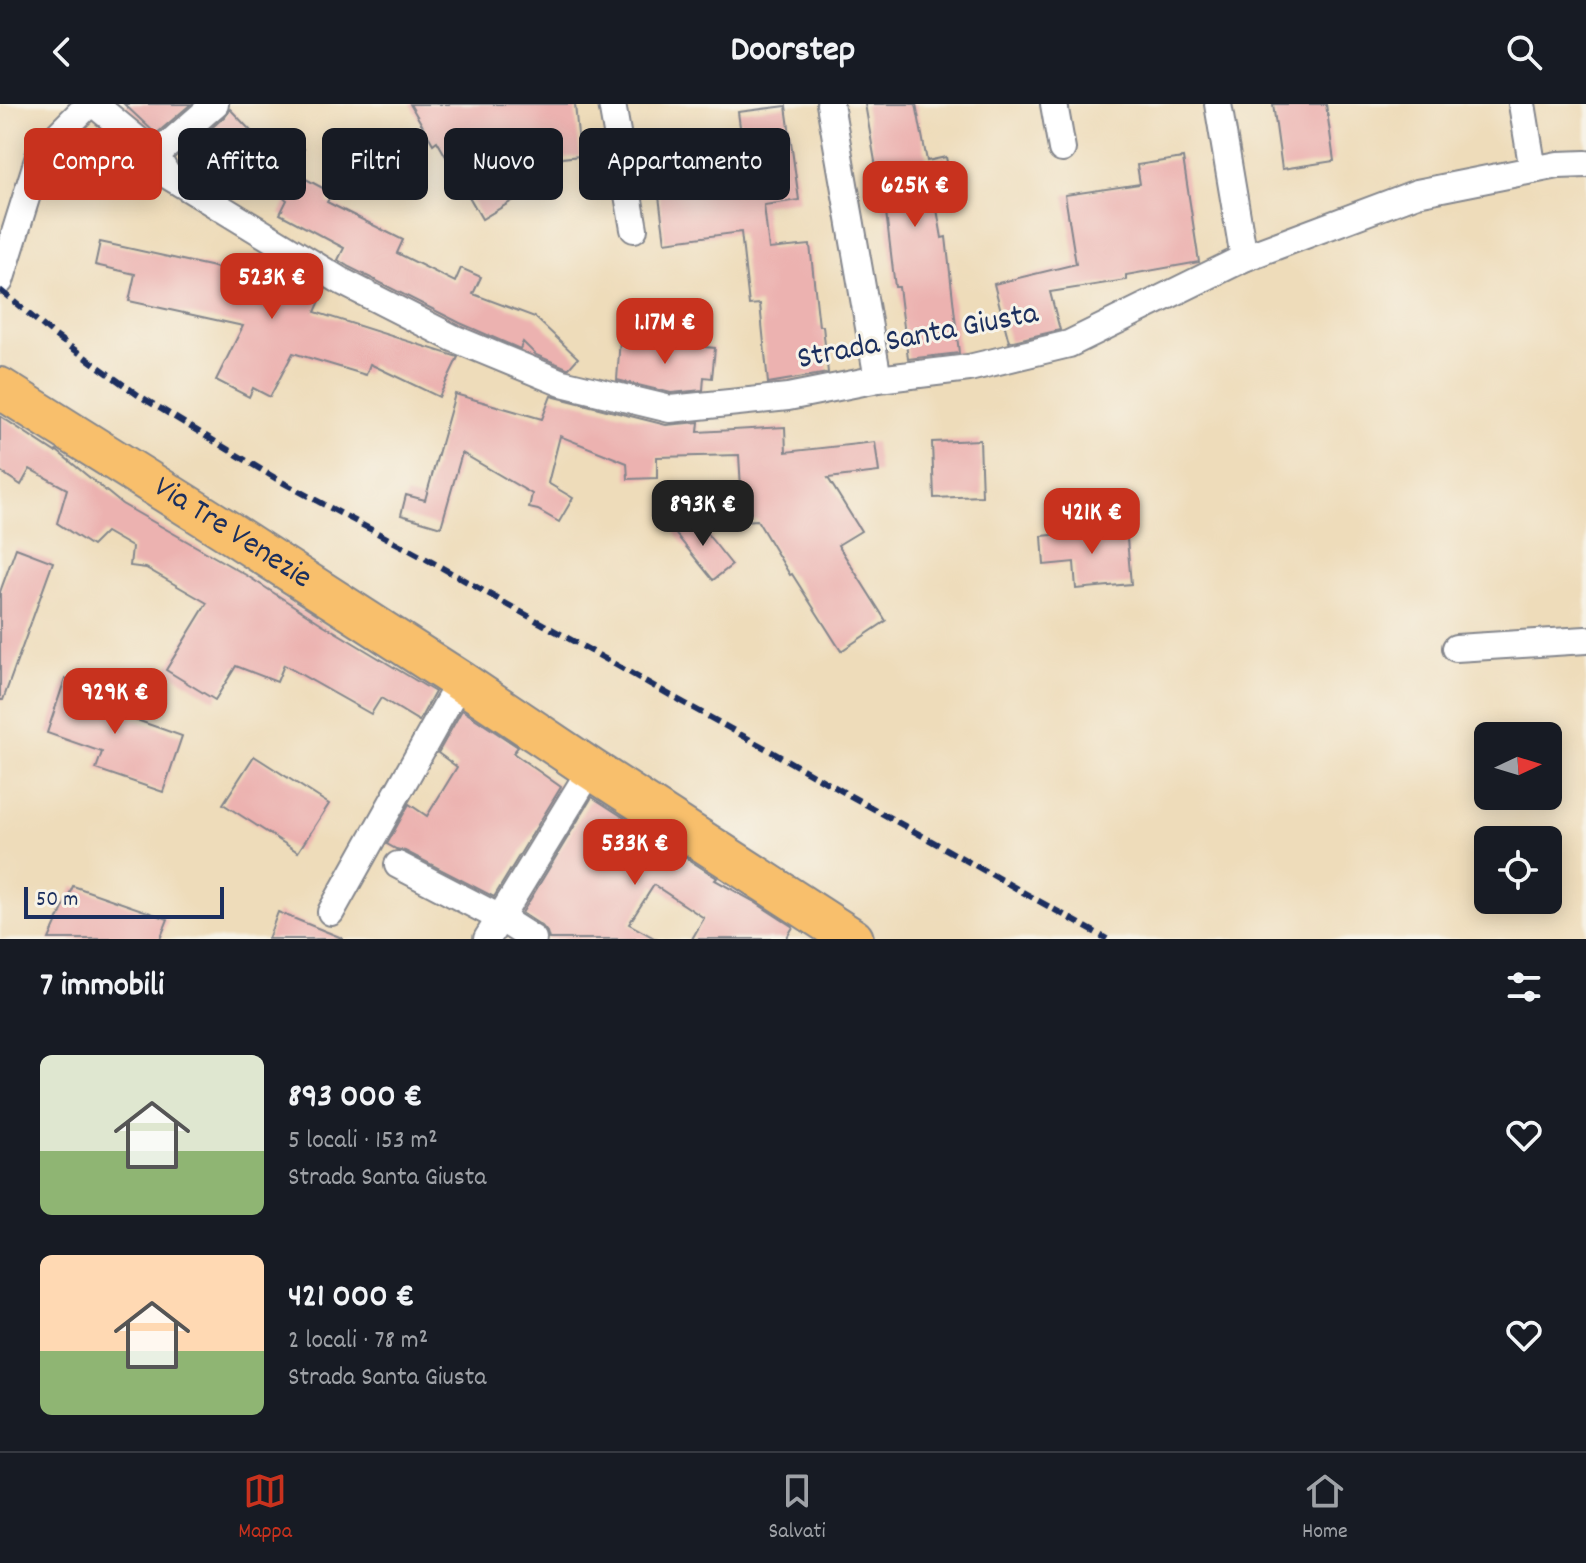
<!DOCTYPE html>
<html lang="it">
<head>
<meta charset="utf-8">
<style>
	:root { --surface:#171b24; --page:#20242c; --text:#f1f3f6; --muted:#9ea1a6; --line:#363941; --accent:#c8321e }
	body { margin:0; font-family:Dekko,sans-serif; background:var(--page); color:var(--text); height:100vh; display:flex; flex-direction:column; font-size:30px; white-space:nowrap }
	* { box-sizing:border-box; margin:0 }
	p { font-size:26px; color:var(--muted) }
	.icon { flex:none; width:44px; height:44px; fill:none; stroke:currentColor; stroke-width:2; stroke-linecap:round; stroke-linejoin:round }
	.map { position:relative; height:835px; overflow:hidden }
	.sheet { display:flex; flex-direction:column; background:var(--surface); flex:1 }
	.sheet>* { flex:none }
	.hud { position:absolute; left:24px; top:24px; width:800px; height:72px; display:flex; gap:16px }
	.needle { width:52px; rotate:86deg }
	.controls { position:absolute; left:1474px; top:618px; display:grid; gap:16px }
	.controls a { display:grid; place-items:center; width:88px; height:88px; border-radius:12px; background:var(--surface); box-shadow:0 4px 20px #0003; font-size:40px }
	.scale { position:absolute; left:24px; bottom:20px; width:200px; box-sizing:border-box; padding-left:8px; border:4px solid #1b2f5e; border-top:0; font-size:22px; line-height:28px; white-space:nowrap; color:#1b2f5e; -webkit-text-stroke:6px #f7f3e8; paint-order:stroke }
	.price { position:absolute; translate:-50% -68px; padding:0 18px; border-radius:16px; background:var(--accent); color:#fff; font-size:26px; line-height:52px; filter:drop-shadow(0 2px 4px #0008) }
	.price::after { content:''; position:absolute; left:50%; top:48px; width:24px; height:18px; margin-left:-12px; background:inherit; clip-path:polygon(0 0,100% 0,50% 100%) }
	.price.on { background:#222; color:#fff }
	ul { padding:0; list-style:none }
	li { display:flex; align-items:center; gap:24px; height:200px; padding:0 40px }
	li span { display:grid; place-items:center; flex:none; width:224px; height:160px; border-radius:12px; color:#555 }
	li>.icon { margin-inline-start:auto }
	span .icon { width:96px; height:96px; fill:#fffc; stroke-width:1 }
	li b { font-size:34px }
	h2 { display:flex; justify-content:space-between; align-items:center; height:96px; padding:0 40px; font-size:34px }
	.pill { padding:0 28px; border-radius:12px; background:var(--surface); box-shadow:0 4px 20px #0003; font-size:28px; line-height:72px }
	.pill.on { background:var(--accent); color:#fff }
	header { display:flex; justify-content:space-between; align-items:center; height:104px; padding:0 40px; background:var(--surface); font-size:36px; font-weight:700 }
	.menu { display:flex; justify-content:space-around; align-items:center; height:112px; border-top:2px solid var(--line); background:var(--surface); font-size:22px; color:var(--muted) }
	.menu a { display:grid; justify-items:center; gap:4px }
	.menu .on { color:var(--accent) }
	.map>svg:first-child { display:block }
	.building { fill:#ecb2b0 }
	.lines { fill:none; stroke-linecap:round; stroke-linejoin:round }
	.street-casing { stroke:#84868c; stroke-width:30 }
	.primary-casing { stroke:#84868c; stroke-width:44 }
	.street { stroke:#fff; stroke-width:26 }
	.primary { stroke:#f8bf6c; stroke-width:40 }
	.rail { stroke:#1b2f5e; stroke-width:6; stroke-dasharray:12 6; stroke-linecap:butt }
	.labels { text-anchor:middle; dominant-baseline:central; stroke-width:6; stroke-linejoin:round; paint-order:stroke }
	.street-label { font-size:32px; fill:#1b2f5e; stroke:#f7f3e8 }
</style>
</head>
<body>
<header><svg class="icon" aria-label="back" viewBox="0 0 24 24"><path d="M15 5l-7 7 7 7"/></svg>Doorstep<svg class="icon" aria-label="search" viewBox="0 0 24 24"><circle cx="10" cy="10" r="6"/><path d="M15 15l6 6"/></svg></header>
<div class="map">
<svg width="1586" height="835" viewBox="0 0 1586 835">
	<rect width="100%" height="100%" fill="#f7f3e8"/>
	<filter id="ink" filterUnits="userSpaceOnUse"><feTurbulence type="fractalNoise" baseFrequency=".0125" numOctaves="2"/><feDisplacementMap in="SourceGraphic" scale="16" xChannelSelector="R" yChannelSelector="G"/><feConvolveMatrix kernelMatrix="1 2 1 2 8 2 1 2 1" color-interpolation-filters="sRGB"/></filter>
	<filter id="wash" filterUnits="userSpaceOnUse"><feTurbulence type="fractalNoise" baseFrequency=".006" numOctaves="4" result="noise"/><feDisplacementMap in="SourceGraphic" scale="32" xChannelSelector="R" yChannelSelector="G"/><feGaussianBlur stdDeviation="1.8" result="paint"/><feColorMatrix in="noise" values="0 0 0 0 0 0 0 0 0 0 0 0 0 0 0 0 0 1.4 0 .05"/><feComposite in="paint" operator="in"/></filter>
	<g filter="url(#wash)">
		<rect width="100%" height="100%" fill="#eedcba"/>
		<g id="blocks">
			<!-- building -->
			<g class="building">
				<path d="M124,0H191L156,30Z"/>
				<path d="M410,0H575L580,52L513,59L529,87L482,115L437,37L433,40Z"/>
				<path d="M865,0H916L927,57L946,53L951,79L933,82L942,134L946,133L959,249L908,255L899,183H895L886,108L884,109Z"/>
				<path d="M1273,0H1326L1334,57L1282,65Z"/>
				<path d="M786,2L799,96L764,101L769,145L810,141L819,222H823L828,269L768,279L760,200L749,201L741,128L665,138L658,85L747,74L738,8Z"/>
				<path d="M230,5L269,46L283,29L304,45L287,65L332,89L327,98L403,136L397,149L455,178L461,164L481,173L473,190L535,213L578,254L569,264H567L536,251L523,238L520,245L460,219L349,163L338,156L344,144L280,110L287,96L242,59L220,85L181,61L185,57L180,52L225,12Z"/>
				<path d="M1183,54L1199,158L1126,171V176L1050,188L1060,226L1009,238L994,180L1076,160L1065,91L1140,80L1137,61Z"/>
				<path d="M100,138L246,170L255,151L304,173L325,186L315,208L458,253L439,293L370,260L366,271L293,249L270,293L253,284L249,293L216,276L243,222L129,197L135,170L95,161Z"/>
				<path d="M620,235L715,244L712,274L704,273L703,286L671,289L617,276Z"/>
				<path d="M455,290L542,315L551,292L666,321L699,318L698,328L785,323L786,348L875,338L879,368L828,374L861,427L838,441L886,517L841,547L792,470L790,471L757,416L743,417L739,351L657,353V374L628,375L627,359L560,332L548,379L573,394L559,418L538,406L529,404L532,390L462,349L441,423L401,411L406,391L425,396Z"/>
				<path d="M0,312L55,348L57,347L122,400L246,471L322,520L435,588L419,617L381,594L371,610L284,561L277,578L236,562L215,596L166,566L207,499L146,464L130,462L132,443L106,428L92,442L57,419L67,385L30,365L21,381L0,367Z"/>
				<path d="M980,336L982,392L934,394L932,338Z"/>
				<path d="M693,412L732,461L713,476L674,428Z"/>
				<path d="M1126,424L1131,480L1076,485L1074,458L1044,461L1042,432Z"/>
				<path d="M16,444L53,458L3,596H0V488Z"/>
				<path d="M65,575L121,595L117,609L182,632L163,688L96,665L102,648L47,629Z"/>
				<path d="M462,606L518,643L513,649L561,683L494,793L405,747L396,745L387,740L409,700L427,712L457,663L438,649Z"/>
				<path d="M254,652L329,700L298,748L223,700Z"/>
				<path d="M592,693L717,774L715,776L753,797L793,823L786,835H692L704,814L654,781L629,820L656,835H549L547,828L542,822L522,809Z"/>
				<path d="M73,782L168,815L160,835H49Z"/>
				<path d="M278,808L342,834V835H268Z"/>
			</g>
		</g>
	</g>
	<g filter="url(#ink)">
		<use href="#blocks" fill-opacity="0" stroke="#84868c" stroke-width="2"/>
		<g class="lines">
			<defs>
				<g id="street">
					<path d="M94,0L156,51L167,71L341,177L453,234L562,279L670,305L788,293L878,275L969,264L1069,240L1244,154L1417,89L1558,61L1586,60"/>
					<path d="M612,0L634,125"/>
					<path d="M830,0L878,275"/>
					<path d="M1054,0L1062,45"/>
					<path d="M1218,0L1244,154"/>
					<path d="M1522,0L1533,66"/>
					<path d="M156,51L215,0"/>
					<path d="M0,177L40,49L89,0"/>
					<path d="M1456,544L1586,536"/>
					<path d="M398,761L500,814L533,835"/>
					<path d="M331,808L460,577"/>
					<path d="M487,835L591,665"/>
				</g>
				<g id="primary">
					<path id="s1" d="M0,284L229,428L460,577L591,665L853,835"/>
				</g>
			</defs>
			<!-- street casing -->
			<use href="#street" class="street-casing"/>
			<!-- primary casing -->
			<use href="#primary" class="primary-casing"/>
			<!-- street -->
			<use href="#street" class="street"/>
			<!-- primary -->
			<use href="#primary" class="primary"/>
			<!-- rail -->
			<path class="rail" d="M0,186L54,231L138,291L280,377L428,456L1107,835"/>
		</g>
	</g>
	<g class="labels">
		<!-- street labels -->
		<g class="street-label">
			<text transform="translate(918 234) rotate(-11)">Strada Santa Giusta</text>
			<text stroke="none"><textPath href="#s1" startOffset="274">Via Tre Venezie</textPath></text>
		</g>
	</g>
</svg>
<div class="controls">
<a><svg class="needle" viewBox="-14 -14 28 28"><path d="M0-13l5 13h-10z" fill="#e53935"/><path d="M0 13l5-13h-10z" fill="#9ea1a6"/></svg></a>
<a><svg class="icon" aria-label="locate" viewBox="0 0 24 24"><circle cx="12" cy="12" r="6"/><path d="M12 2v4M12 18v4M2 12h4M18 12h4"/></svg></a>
</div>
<div class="scale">50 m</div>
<b class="price" style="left:915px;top:125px">625K €</b>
<b class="price" style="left:272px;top:217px">523K €</b>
<b class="price" style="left:665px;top:262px">1.17M €</b>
<b class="price on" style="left:703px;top:444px">893K €</b>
<b class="price" style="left:1092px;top:452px">421K €</b>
<b class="price" style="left:115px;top:632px">929K €</b>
<b class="price" style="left:635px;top:783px">533K €</b>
<div class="hud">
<a class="pill on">Compra</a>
<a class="pill">Affitta</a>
<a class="pill">Filtri</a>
<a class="pill">Nuovo</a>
<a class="pill">Appartamento</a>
</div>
</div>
<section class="sheet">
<h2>7 immobili<svg class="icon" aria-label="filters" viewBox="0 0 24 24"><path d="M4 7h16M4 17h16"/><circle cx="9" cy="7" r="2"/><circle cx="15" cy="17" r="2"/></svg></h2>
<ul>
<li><span style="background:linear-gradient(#dfe7d0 60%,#8fb573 0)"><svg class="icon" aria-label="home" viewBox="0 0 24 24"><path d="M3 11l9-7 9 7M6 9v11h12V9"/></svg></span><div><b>893 000 €</b><p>5 locali · 153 m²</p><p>Strada Santa Giusta</p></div><svg class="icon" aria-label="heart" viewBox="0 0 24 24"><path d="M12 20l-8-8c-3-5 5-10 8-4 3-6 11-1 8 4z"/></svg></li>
<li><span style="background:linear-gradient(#ffd9b3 60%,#8fb573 0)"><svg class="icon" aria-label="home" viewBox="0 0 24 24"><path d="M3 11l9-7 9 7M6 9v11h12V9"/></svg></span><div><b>421 000 €</b><p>2 locali · 78 m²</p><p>Strada Santa Giusta</p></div><svg class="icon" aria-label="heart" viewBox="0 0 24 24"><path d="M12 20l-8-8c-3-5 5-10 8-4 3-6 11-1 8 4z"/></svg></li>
</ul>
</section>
<nav class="menu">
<a class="on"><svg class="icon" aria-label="map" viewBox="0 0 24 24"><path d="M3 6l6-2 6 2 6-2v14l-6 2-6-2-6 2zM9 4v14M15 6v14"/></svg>Mappa</a>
<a><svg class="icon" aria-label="saved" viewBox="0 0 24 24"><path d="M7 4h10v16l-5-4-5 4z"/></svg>Salvati</a>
<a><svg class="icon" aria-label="home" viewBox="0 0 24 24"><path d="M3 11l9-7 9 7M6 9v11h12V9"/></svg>Home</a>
</nav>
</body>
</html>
